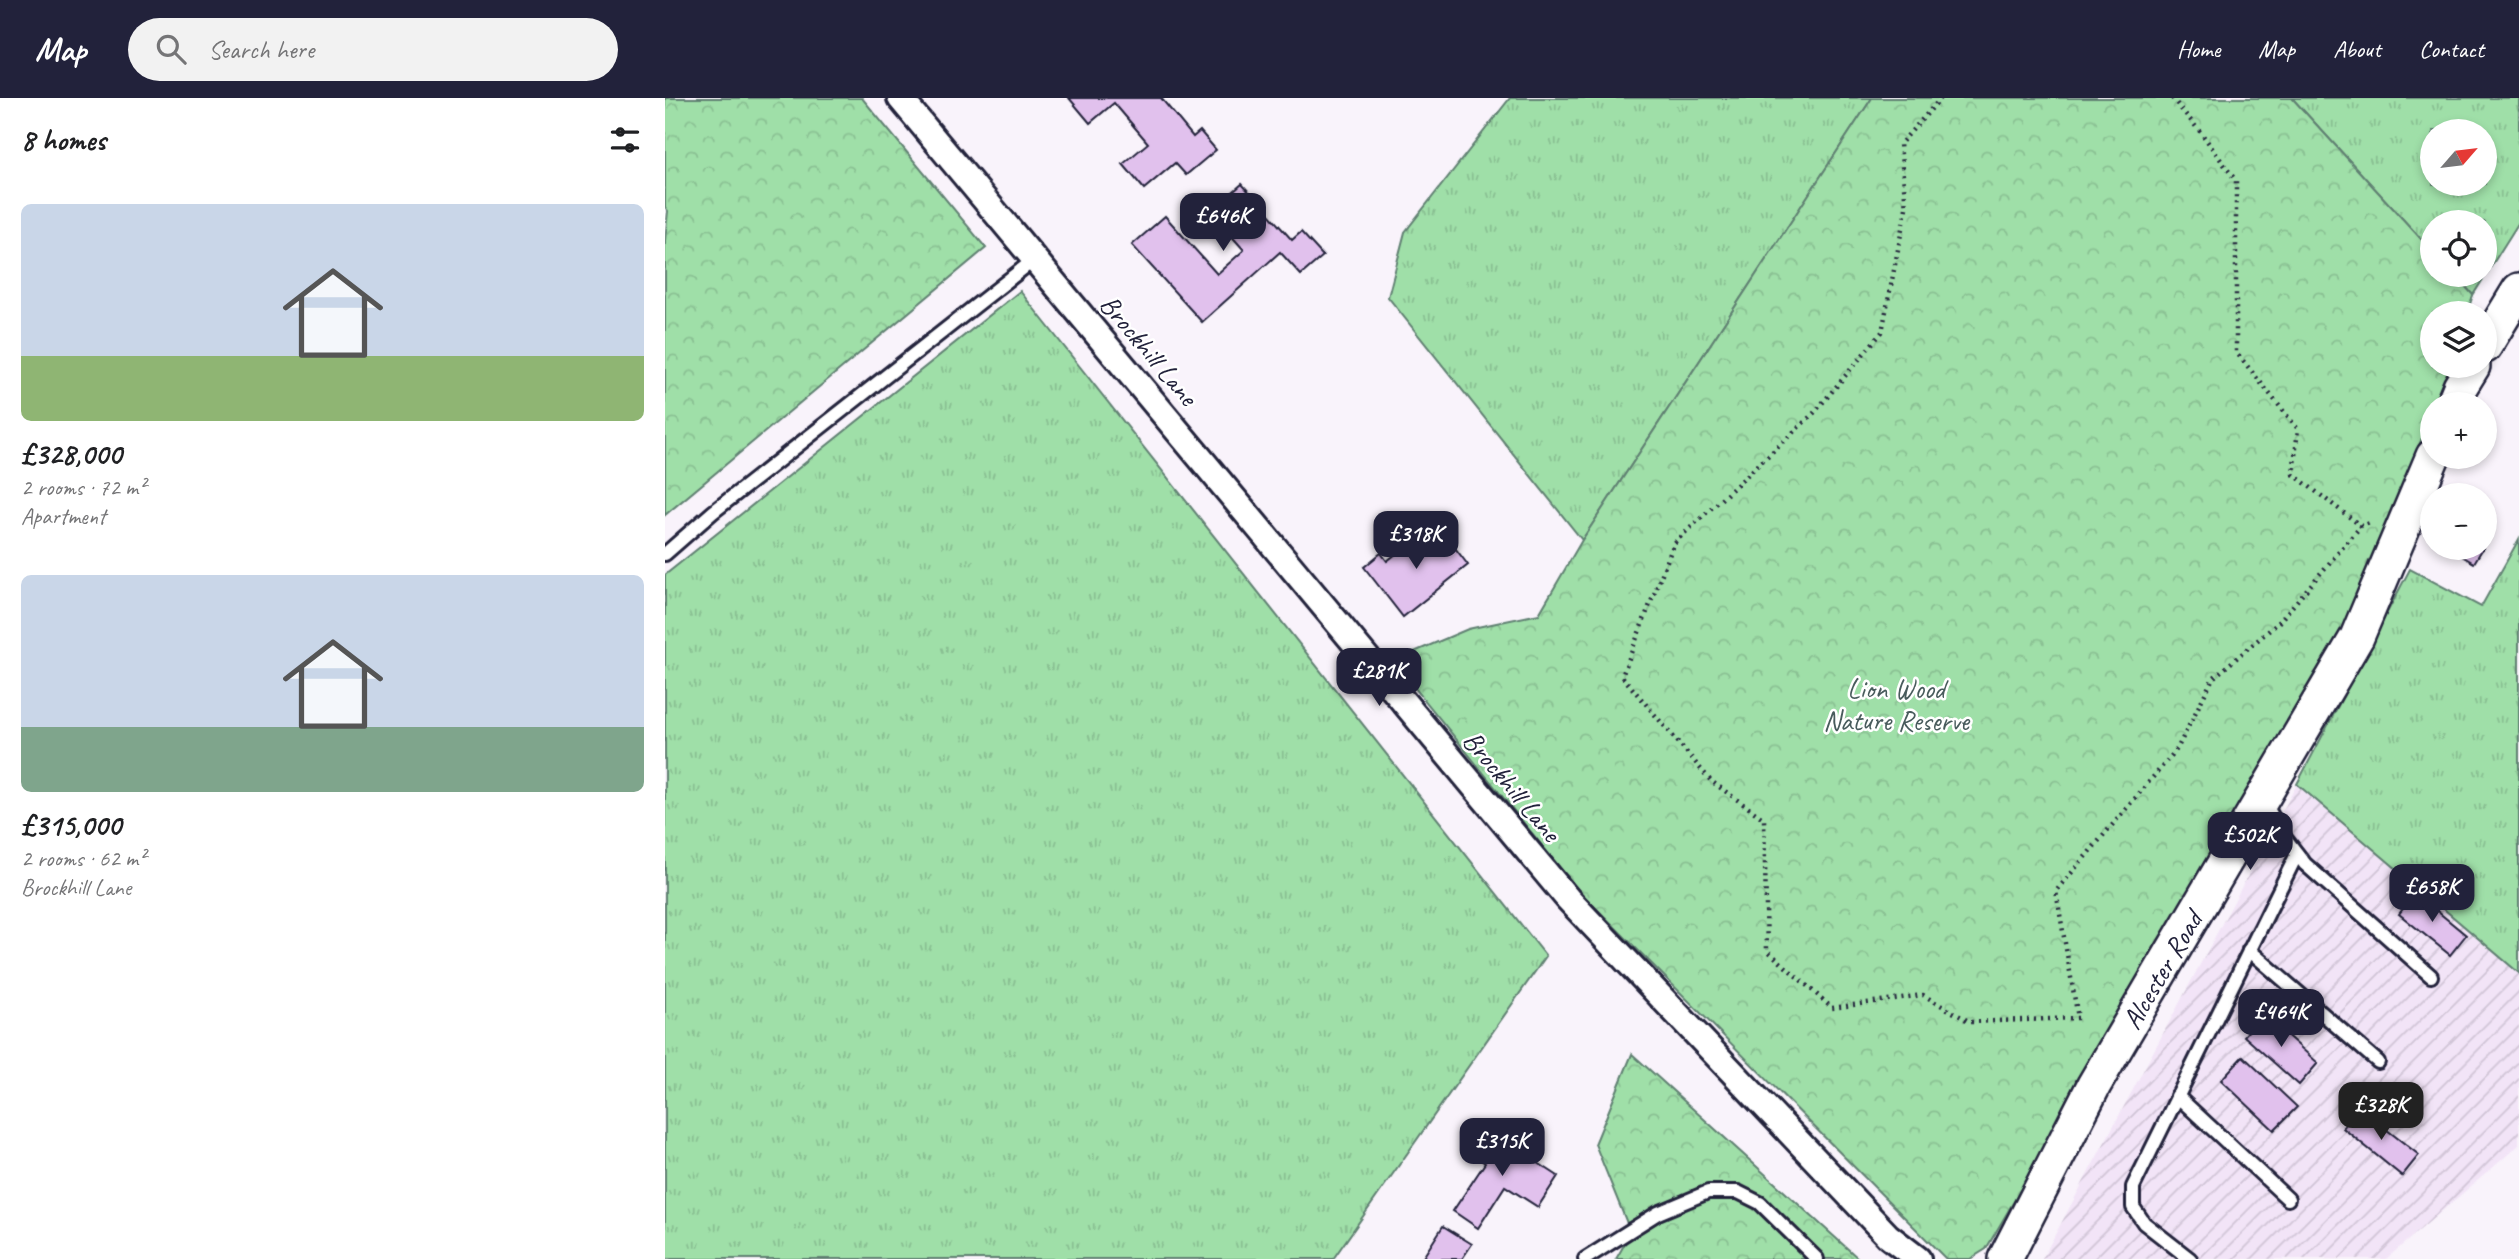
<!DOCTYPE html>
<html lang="en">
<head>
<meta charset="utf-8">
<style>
	:root { --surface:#fff; --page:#f2f2f2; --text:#202124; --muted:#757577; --accent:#22223b }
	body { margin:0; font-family:Caveat,sans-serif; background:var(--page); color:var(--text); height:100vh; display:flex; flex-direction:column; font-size:26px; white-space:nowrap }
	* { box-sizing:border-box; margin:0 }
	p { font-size:23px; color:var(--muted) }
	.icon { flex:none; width:38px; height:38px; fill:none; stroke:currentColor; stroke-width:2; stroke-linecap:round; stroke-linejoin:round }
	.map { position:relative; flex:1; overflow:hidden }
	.details { display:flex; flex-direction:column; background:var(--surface); width:665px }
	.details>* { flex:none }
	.needle { width:46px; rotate:62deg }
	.buttons { position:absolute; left:1755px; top:21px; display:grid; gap:14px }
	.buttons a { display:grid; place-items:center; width:77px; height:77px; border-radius:50%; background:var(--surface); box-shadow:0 4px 10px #0003; font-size:35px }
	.price { position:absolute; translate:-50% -60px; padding:0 16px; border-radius:14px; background:var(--accent); color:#fff; font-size:23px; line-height:46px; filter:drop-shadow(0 2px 4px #0008) }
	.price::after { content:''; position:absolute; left:50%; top:42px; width:21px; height:16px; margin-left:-10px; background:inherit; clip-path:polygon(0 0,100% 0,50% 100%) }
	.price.on { background:#222; color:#fff }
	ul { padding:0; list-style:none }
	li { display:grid; align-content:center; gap:14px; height:371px; padding:0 21px }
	li span { display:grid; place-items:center; height:217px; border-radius:10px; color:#555 }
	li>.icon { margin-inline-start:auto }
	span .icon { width:126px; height:126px; fill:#fffc; stroke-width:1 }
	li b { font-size:30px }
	h2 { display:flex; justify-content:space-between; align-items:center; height:84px; padding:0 21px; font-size:30px }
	header { display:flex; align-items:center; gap:42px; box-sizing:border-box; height:98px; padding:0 35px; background:var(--accent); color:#fff }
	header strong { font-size:33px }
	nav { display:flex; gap:38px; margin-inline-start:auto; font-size:24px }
	.search { width:490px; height:63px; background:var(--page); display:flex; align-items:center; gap:18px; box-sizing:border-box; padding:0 24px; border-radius:38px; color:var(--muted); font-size:26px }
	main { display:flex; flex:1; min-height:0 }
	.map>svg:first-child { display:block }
	.industrial { fill:url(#industrial-furrows) }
	.grass { fill:url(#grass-tufts); stroke:#608072; stroke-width:2; fill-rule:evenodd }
	.forest { fill:url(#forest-crowns); stroke:#608072; stroke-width:2 }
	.building { fill:#e1c1ed; stroke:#22223b; stroke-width:2 }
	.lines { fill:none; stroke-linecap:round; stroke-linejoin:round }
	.lane-casing { stroke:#22223b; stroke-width:18 }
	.street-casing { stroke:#22223b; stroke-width:30 }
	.secondary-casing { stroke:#22223b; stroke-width:38 }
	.path { stroke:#22223b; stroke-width:4.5; stroke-dasharray:2 5; stroke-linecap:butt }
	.lane { stroke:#fff; stroke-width:12 }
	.street { stroke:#fff; stroke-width:24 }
	.secondary { stroke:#fff; stroke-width:33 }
	.labels { text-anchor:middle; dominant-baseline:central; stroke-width:5; stroke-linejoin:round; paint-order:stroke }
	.street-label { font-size:28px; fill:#22223b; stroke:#fff }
	.park-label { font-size:28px; fill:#485b5c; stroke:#fff }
</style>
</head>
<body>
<header>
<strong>Map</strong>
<div class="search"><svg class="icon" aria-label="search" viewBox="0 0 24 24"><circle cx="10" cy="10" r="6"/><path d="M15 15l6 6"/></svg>Search here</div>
<nav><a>Home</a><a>Map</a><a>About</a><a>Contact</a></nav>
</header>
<main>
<section class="details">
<h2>8 homes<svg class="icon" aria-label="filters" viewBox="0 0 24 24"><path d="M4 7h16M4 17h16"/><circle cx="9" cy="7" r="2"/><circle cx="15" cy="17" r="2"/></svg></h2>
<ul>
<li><span style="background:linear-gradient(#c9d6e8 70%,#8fb573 0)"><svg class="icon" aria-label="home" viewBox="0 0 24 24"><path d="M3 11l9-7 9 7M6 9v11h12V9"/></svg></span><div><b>£328,000</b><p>2 rooms · 72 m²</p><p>Apartment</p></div></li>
<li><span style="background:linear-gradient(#c9d6e8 70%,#7fa58c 0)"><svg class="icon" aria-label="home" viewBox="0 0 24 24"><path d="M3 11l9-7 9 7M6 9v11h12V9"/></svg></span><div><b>£315,000</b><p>2 rooms · 62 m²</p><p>Brockhill Lane</p></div></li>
</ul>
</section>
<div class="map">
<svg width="1854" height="1161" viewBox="0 0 1854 1161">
	<defs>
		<pattern id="industrial-furrows" width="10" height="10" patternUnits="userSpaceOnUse" patternTransform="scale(1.75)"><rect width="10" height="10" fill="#f2e4f7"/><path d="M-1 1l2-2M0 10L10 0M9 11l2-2" fill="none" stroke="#cfc3d5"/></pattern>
		<pattern id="grass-tufts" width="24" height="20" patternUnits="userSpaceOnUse" patternTransform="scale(1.75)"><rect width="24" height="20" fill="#9fdfa8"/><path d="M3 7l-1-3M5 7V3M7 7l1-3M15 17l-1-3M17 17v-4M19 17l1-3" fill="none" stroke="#89bf92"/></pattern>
		<pattern id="forest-crowns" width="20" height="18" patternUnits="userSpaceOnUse" patternTransform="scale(1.75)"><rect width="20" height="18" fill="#9fdfa8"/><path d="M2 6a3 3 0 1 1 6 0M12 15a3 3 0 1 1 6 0" fill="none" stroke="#89bf92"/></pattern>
	</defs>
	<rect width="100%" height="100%" fill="#f9f3fb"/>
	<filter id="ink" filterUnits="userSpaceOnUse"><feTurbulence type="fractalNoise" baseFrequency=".0143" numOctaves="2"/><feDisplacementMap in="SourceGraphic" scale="14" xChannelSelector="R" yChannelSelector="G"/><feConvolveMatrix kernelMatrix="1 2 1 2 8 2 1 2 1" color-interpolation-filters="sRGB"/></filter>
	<g filter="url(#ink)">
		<!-- industrial -->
		<path class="industrial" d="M1632,686L1854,875V1047L1721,1161H1377Z"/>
		<!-- grass -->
		<g class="grass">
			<path d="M845,0H1207L917,442L723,199L740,134Z"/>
			<path d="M1627,0H1854V124L1808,197L1790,177H1820V124H1768L1767,153ZM1768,33H1820V86H1768Z"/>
			<path d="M355,193L881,858L668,1161H0V477Z"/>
			<path d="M1854,441V875L1632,686L1745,471L1816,509Z"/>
		</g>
		<!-- forest -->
		<g class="forest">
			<path d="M0,0H197L321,150L0,417V143L3,113L0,109Z"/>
			<path d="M1207,0H1627L1767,153L1768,177H1790L1808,197L1802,215H1768V268H1786L1771,306H1768L1767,315L1674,547L1321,1151L1305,1161H1281L913,792L728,563L803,531L874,516L917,442Z"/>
			<path d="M967,956L1194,1161H951L966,1135L930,1046Z"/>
		</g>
		<!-- building -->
		<g class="building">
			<path d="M404,0H496L528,39L535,33L551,52L521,77L510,65L479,91L458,66L483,45L449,5L425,25Z"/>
			<path d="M577,86L627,142L636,134L658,158L636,177L615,154L537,224L467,147L500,118L552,176L579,152L545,114Z"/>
			<path d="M765,429L782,450L787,446L803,467L738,519L699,469L716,455L722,463Z"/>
			<path d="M1783,450H1818L1809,465Z"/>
			<path d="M1750,795L1801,837L1785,857L1734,816Z"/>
			<path d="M1598,916L1653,965L1634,987L1579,938Z"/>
			<path d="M1578,958L1632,1009L1609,1032L1556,982Z"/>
			<path d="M1694,1010L1754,1057L1737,1078L1678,1030Z"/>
			<path d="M821,1031L893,1078L873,1109L840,1088L813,1130L788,1113L820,1065L805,1054Z"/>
			<path d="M778,1128L807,1146L797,1161H757Z"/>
		</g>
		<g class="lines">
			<defs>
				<g id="lane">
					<path d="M0,456L48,414L370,161"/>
					<path d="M1599,703L1616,735L1640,766L1766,878"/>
					<path d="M1584,852L1713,964"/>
					<path d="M1512,998L1623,1101"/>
					<path d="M920,1161L993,1115L1043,1094H1073L1095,1105L1152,1161"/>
					<path d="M1525,1161L1479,1125L1468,1109V1089L1632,756"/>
				</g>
				<path id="street" d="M235,0L903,801L1223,1138L1253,1161"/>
				<g id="secondary">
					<path d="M1820,248L1854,192"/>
					<path d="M1788,306L1795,289L1808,268"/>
					<path id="s1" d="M1340,1161L1429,987L1692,539L1768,358"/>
				</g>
			</defs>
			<!-- lane casing -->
			<use href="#lane" class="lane-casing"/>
			<!-- street casing -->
			<use href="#street" class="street-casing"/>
			<!-- secondary casing -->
			<use href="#secondary" class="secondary-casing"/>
			<!-- path -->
			<g class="path">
				<path d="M1276,0L1235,46L1241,110L1217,234L1149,315L1009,445L957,578L1046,683L1099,721L1102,852L1167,910L1258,897L1305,924L1413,920L1391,793L1512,651L1548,580L1613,525L1696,428L1708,424"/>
				<path d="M1507,0L1537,36L1571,83V254L1633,331L1628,376L1696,428"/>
			</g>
			<!-- lane -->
			<use href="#lane" class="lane"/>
			<!-- street -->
			<use href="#street" class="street"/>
			<!-- secondary -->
			<use href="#secondary" class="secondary"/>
		</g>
	</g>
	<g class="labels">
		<!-- street labels -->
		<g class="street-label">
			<text transform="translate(484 252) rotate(50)">Brockhill Lane</text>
			<text transform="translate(847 688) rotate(50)">Brockhill Lane</text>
			<text stroke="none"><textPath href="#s1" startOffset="329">Alcester Road</textPath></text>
		</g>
		<!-- park labels -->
		<g class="park-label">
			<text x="1231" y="590">Lion Wood<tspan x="1231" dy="32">Nature Reserve</tspan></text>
		</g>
	</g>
</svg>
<div class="buttons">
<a><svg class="needle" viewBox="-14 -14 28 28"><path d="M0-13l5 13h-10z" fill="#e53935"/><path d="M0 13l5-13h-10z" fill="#757577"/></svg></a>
<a><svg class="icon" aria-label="locate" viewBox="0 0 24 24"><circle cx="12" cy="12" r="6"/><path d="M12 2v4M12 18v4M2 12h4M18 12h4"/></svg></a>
<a><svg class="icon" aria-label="layers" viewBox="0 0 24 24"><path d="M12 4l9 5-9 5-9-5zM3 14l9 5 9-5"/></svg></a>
<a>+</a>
<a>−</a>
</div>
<b class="price" style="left:558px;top:155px">£646K</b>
<b class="price" style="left:751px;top:473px">£318K</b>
<b class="price" style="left:714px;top:610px">£281K</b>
<b class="price" style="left:1585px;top:774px">£502K</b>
<b class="price" style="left:1767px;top:826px">£658K</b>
<b class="price" style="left:1616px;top:951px">£464K</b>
<b class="price on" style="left:1716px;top:1044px">£328K</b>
<b class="price" style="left:837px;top:1080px">£315K</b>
</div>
</main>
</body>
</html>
